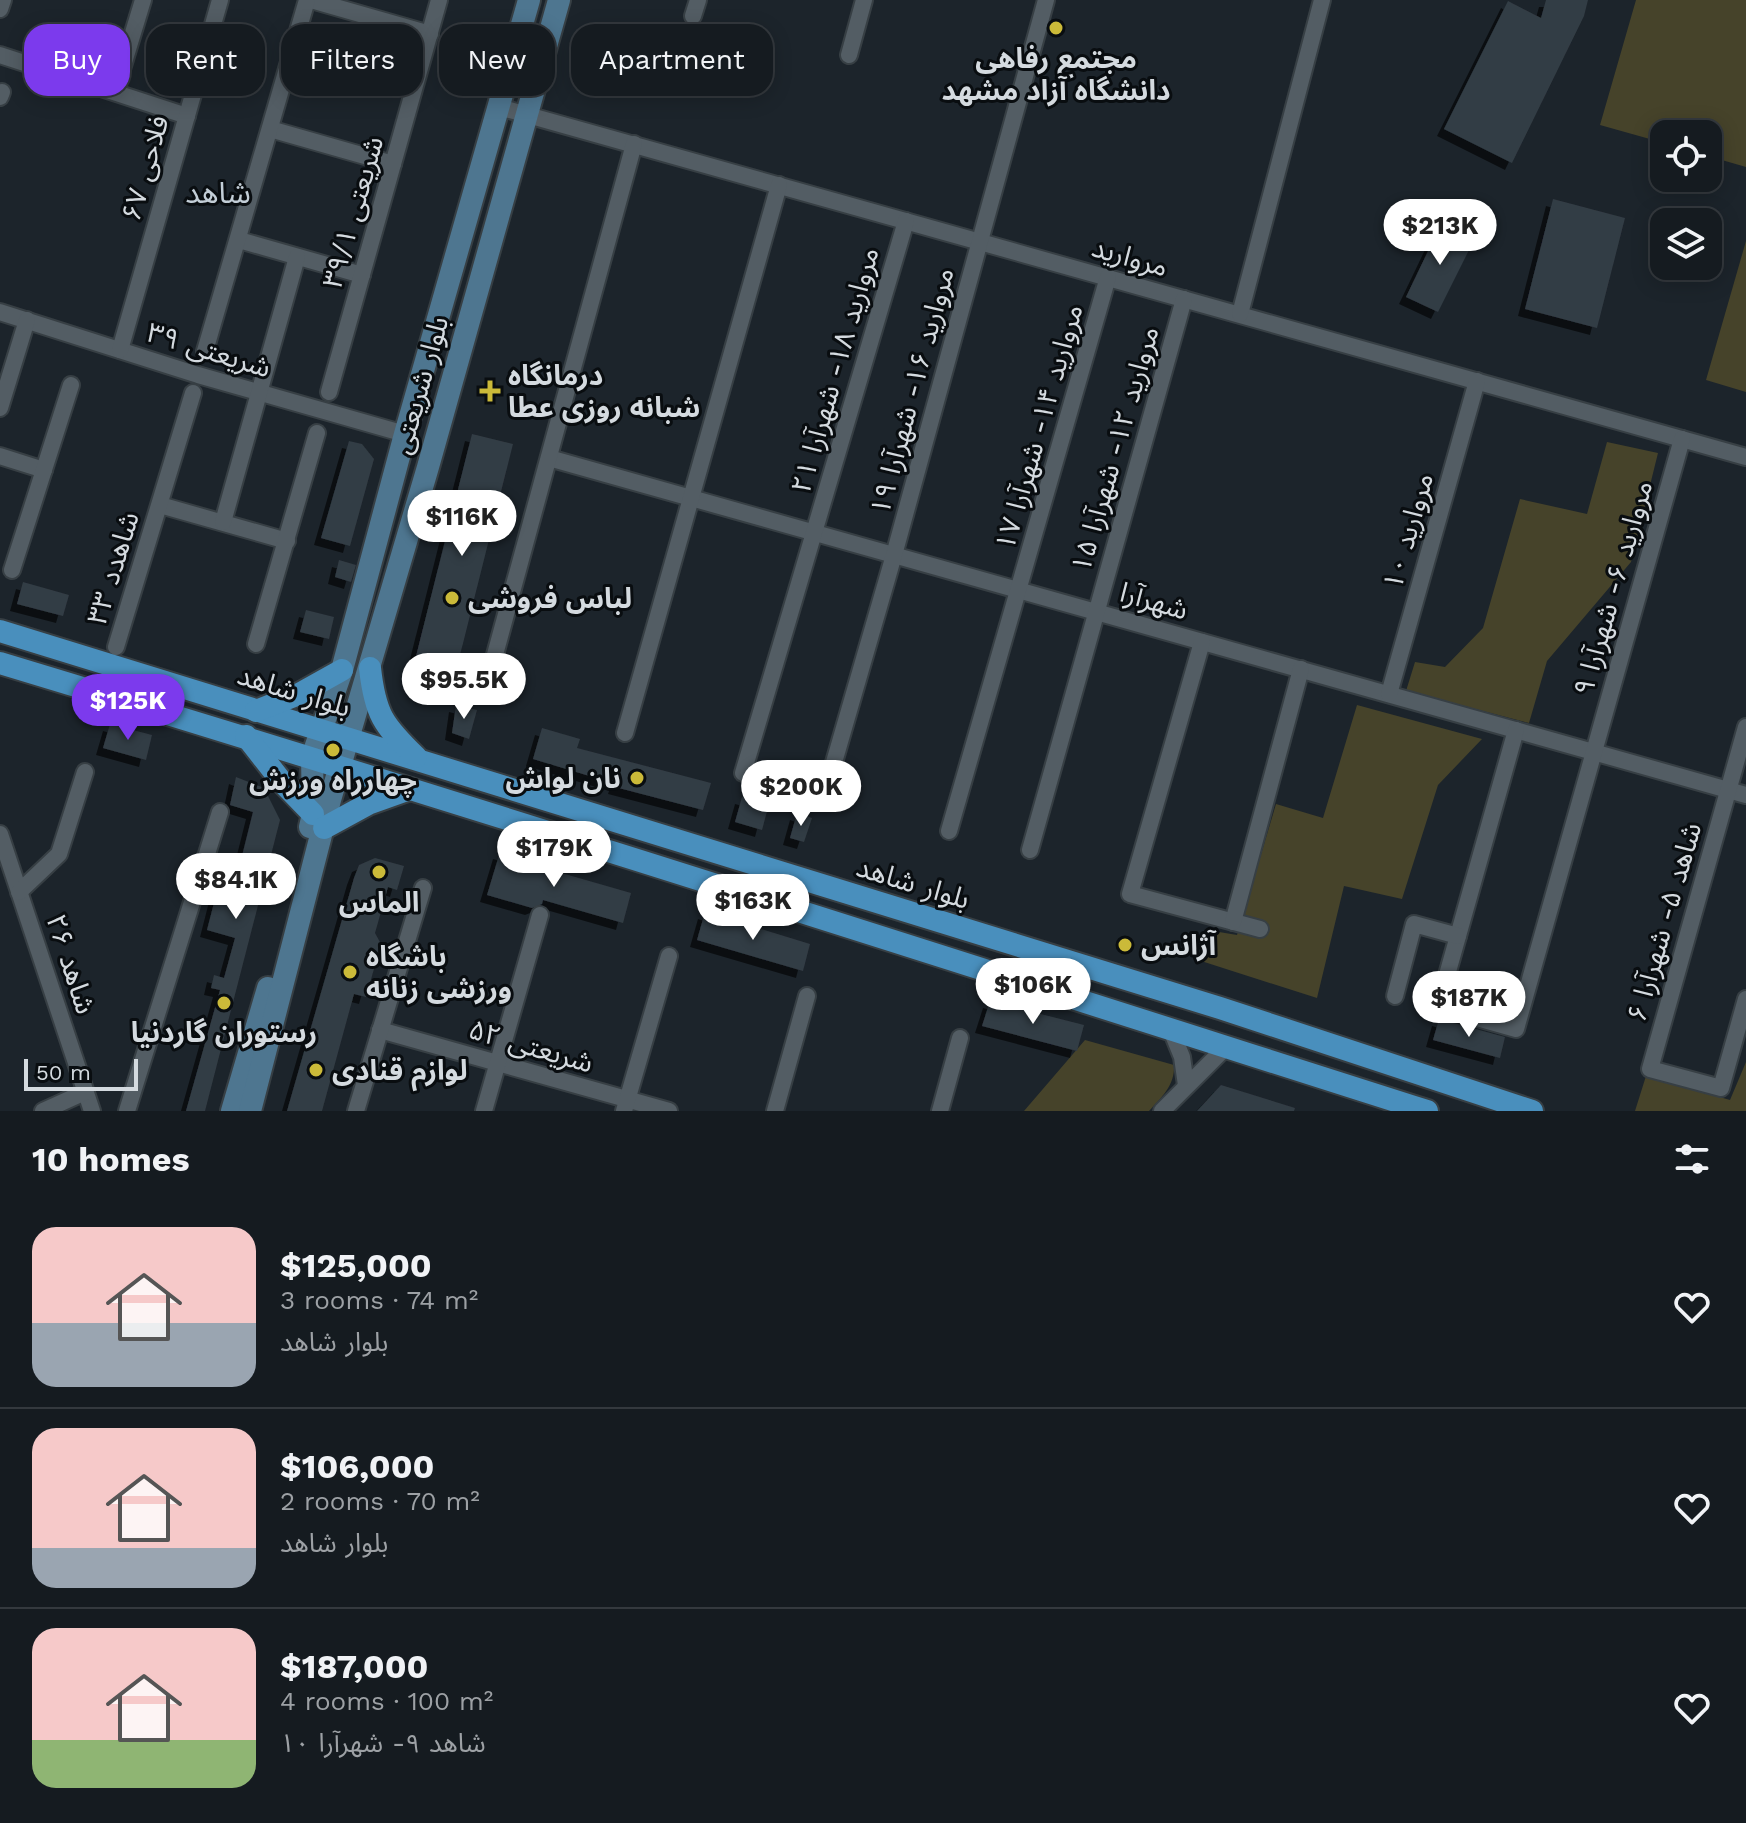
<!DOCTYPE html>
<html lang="en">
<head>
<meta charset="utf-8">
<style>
	:root { --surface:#151b20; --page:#1e2429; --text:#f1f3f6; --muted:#9da1a5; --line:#34393e; --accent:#7c3aed }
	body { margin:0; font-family:"Work Sans","Noto Sans Arabic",sans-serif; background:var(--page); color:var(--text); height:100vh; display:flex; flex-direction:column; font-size:30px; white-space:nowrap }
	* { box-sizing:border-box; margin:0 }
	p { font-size:26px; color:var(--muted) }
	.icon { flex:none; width:44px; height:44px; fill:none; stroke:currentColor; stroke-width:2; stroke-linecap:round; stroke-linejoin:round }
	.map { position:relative; height:1111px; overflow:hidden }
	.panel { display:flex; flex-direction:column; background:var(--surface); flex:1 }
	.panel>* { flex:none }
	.guide { position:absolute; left:24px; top:24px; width:800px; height:72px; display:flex; gap:16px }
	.buttons { position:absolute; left:1650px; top:120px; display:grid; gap:16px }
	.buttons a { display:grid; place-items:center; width:72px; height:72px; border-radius:16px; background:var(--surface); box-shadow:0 4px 20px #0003,0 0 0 2px var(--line); font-size:40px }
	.scale { position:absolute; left:24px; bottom:20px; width:114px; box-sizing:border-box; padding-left:8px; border:4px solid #d4dadf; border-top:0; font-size:22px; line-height:28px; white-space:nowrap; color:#d4dadf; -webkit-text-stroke:6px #090d10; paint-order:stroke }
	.price { position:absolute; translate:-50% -68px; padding:0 18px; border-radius:28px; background:#fff; color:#222; font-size:26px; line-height:52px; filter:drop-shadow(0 2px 4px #0008) }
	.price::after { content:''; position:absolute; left:50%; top:48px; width:24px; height:18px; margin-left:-12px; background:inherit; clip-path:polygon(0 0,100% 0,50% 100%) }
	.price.current { background:var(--accent); color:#fff }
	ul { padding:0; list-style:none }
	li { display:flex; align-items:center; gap:24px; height:200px; padding:0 32px }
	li+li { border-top:2px solid var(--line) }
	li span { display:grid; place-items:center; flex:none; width:224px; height:160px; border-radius:24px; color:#555 }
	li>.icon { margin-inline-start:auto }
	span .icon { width:96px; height:96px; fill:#fffc; stroke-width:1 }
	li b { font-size:34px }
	h2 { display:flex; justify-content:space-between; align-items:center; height:96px; padding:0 32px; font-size:34px }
	.pill { padding:0 28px; border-radius:24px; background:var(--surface); box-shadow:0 4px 20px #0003,0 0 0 2px var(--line); font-size:28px; line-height:72px }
	.pill.current { background:var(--accent); color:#fff }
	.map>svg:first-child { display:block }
	.green { fill:#46432a }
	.building { fill:#333c44; filter:url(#shadow) }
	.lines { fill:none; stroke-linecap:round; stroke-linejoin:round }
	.minor-casing { stroke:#373f44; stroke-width:20 }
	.secondary-casing { stroke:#373f44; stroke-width:26 }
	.primary-casing { stroke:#373f44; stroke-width:26 }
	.minor { stroke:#535d64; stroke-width:16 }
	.secondary { stroke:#4e7690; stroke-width:22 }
	.primary { stroke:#498fbd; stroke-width:22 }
	.poi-dot { fill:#cbba39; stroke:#090d10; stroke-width:3 }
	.labels { text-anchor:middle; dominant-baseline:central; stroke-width:6; stroke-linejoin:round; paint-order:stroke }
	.poi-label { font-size:28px; font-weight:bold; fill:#d4dadf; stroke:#090d10; text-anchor:start }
	.street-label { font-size:28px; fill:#d4dadf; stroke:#090d10 }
	.neighbourhood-label { font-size:30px; fill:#c3ced7; stroke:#090d10 }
</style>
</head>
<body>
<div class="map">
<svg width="1746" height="1111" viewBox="0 0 1746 1111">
	<defs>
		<filter id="shadow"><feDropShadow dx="-7" dy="7" stdDeviation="0" flood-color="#0009"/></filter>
	</defs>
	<rect width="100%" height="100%" fill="#1c242b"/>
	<!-- green -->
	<g class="green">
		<path d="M1636,0H1746V167L1708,156V134H1664V143L1600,125Z"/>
		<path d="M1746,241V392L1706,380Z"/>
		<path d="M1607,442L1658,453L1631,562L1547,661L1529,723L1406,691L1415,662L1445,667L1483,628L1520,499L1587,514Z"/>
		<path d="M1357,705L1482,739L1438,785L1402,899L1344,886L1317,998L1198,960L1219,932L1237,935L1276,804L1323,818Z"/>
		<path d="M1085,1040L1174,1065C1175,1085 1162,1097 1149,1111H1024Z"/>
		<path d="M1746,1062V1111H1635L1646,1076L1730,1100Z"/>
	</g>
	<!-- building -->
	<g class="building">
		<path d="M1546,0H1588L1584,16L1512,163L1444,129L1508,1L1541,18Z"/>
		<path d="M1553,199L1625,218L1597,328L1525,309Z"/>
		<path d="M1442,222L1475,238L1438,312L1406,297Z"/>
		<path d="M472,434L513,444L453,683L412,672Z"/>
		<path d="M349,441L362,444L374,459L350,546L321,538Z"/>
		<path d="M339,560L356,565L351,582L335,577Z"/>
		<path d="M23,582L69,595L63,616L17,604Z"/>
		<path d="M306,610L334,617L329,639L300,632Z"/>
		<path d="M456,705L477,710L469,739L452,733Z"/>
		<path d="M110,724L152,735L146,760L103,748Z"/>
		<path d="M542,728L580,739L577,748L711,783L703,810L615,787L616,784L533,759Z"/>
		<path d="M236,777L264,788L280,820L205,1111H186L220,990L211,988L214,975L224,978L235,938L207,930L226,856L241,860L253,812L230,805Z"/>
		<path d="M742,797L769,804L762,830L735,822Z"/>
		<path d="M797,813L812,818L804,842L790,838Z"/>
		<path d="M500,852L552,866L551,870L631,893L623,923L543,900L542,904L532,908L487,895Z"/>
		<path d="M375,858L404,866L397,890L388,887L375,933L381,944L366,997L354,994L322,1111H287L354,878L359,865Z"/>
		<path d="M705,912L810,944L803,971L697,940Z"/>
		<path d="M990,1001L1084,1025L1077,1051L982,1026Z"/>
		<path d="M1439,1019L1505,1037L1500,1058L1433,1040Z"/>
		<path d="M1221,1085L1295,1108L1294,1111H1197Z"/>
	</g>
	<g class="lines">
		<defs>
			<g id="minor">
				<path d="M311,0L430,34"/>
				<path d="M0,9L3,0"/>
				<path d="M693,16L698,0"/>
				<path d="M0,55L187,116"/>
				<path d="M849,55L864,0"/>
				<path d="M115,92L143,0"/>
				<path d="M0,97L2,92"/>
				<path d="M499,107L1746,457"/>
				<path d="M270,129L393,164"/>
				<path d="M239,240L362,275"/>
				<path d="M0,312L198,375L405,434"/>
				<path d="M1240,314L1322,0"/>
				<path d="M120,350L220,0"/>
				<path d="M205,351L307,0"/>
				<path d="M329,392L439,0"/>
				<path d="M0,408L27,320"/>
				<path d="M0,456L44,470"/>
				<path d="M549,458L1746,795"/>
				<path d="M160,505L287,541"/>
				<path d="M223,522L297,257"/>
				<path d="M12,570L71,385"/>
				<path d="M1202,642L1130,894L1260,929"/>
				<path d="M256,644L317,433"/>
				<path d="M116,647L193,393"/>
				<path d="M487,684L634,144"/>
				<path d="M1389,694L1477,381"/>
				<path d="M1746,727L1650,1069L1721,1088L1746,999"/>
				<path d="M1516,730L1438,1007L1516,1029L1682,439"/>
				<path d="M625,733L779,185"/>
				<path d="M743,773L906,221"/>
				<path d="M824,797L894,555L1046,0"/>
				<path d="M949,831L1108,277"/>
				<path d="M0,834L92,1111"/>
				<path d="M1030,850L1184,299"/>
				<path d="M19,892L59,854L85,772"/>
				<path d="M1233,922L1301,669"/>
				<path d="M1395,996L1414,924L1458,936"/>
				<path d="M380,1030L669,1111"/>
				<path d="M1171,1030L1182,1057L1186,1085"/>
				<path d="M43,1111L85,1092"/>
				<path d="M127,1111L220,812"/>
				<path d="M356,1111L423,888"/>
				<path d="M484,1111L540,915"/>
				<path d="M624,1111L669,956"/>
				<path d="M775,1111L807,996"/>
				<path d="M940,1111L960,1038"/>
				<path d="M1162,1111L1226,1047"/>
			</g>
			<g id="secondary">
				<path d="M310,827L313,814L312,757L342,670L405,434L529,0"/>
				<path d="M232,1111L268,988"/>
				<path d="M250,1111L330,800L428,467L559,0"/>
			</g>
			<g id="primary">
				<path d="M0,631L1220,1008L1532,1111"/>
				<path d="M0,663C477,807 953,960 1427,1111"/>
				<path d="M370,668C375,714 383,725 416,757"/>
				<path d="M256,711L299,694L342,670"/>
				<path d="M246,736L282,782L313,814"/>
				<path d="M324,828L368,804L410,789"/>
			</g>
		</defs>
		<!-- minor casing -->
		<use href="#minor" class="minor-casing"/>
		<!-- secondary casing -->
		<use href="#secondary" class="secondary-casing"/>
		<!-- primary casing -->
		<use href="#primary" class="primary-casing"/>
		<!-- minor -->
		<use href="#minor" class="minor"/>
		<!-- secondary -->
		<use href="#secondary" class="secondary"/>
		<!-- primary -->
		<use href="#primary" class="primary"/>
	</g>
	<!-- markers -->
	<g class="poi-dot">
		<circle cx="1056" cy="28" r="8"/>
		<path d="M486 379h8v8h8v8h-8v8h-8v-8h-8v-8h8z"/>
		<circle cx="452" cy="598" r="8"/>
		<circle cx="333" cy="750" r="8"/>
		<circle cx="637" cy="778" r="8"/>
		<circle cx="379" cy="872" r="8"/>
		<circle cx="1125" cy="945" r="8"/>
		<circle cx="350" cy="972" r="8"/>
		<circle cx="224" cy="1003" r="8"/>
		<circle cx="316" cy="1070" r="8"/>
	</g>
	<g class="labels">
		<!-- poi labels -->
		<g class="poi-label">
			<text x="1056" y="58" text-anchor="middle">مجتمع رفاهی<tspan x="1056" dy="32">دانشگاه آزاد مشهد</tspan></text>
			<text x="508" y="375">درمانگاه<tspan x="508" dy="32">شبانه روزی عطا</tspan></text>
			<text x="468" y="598">لباس فروشی</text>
			<text x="621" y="778" text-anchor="end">نان لواش</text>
			<text x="333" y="780" text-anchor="middle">چهارراه ورزش</text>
			<text x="379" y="902" text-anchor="middle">الماس</text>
			<text x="1141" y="945">آژانس</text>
			<text x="366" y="956">باشگاه<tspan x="366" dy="32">ورزشی زنانه</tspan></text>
			<text x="224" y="1032" text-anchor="middle">رستوران گاردنیا</text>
			<text x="332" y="1070">لوازم قنادی</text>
		</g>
		<!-- street labels -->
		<g class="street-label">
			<text transform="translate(145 168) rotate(-74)">فلاحی ۶۷</text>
			<text transform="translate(353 212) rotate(-74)">شریعتی ۳۹/۱</text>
			<text transform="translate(1130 257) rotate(16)">مروارید</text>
			<text transform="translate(209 350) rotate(17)">شریعتی ۳۹</text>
			<text transform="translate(835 370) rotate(-74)">مروارید ۱۸- شهرآرا ۲۱</text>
			<text transform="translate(420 385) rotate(-74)">بلوار شریعتی</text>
			<text transform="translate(912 391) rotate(-75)">مروارید ۱۶- شهرآرا ۱۹</text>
			<text transform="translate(1039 427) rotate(-74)">مروارید ۱۴- شهرآرا ۱۷</text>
			<text transform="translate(1115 449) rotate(-74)">مروارید ۱۲- شهرآرا ۱۵</text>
			<text transform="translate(1408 531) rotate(-74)">مروارید ۱۰</text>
			<text transform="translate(113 568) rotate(-73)">شاهدد ۳۳</text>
			<text transform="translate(1613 588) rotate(-74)">مروارید ۶- شهرآرا ۹</text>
			<text transform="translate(1154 601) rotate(16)">شهرآرا</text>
			<text transform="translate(294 691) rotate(17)">بلوار شاهد</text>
			<text transform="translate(913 883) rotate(17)">بلوار شاهد</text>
			<text transform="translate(1664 922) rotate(-74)">شاهد ۵- شهرآرا ۶</text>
			<text transform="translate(71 964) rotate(72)">شاهد ۲۶</text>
			<text transform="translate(531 1046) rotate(16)">شریعتی ۵۲</text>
		</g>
		<!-- neighbourhood labels -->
		<g class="neighbourhood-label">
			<text x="218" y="192">شاهد</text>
		</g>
	</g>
</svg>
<div class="buttons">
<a><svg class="icon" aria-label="locate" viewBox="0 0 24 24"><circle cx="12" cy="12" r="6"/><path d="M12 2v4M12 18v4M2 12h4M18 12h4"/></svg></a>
<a><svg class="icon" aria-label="layers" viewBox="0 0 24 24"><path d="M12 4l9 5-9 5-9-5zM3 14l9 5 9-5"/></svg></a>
</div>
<div class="scale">50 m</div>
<b class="price" style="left:1440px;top:267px">$213K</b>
<b class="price" style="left:462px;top:558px">$116K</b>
<b class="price" style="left:464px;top:721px">$95.5K</b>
<b class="price current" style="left:128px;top:742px">$125K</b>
<b class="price" style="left:801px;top:828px">$200K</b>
<b class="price" style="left:554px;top:889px">$179K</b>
<b class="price" style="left:236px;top:921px">$84.1K</b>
<b class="price" style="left:753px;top:942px">$163K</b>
<b class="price" style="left:1033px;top:1026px">$106K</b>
<b class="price" style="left:1469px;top:1039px">$187K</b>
<div class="guide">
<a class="pill current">Buy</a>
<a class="pill">Rent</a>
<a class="pill">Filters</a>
<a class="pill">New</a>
<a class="pill">Apartment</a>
</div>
</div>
<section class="panel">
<h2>10 homes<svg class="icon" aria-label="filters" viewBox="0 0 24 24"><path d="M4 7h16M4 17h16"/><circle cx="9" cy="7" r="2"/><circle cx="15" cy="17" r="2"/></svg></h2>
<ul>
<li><span style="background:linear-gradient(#f6c9c9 60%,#9aa5b1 0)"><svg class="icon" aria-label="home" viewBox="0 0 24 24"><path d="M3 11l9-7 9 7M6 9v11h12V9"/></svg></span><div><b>$125,000</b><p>3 rooms · 74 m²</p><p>بلوار شاهد</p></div><svg class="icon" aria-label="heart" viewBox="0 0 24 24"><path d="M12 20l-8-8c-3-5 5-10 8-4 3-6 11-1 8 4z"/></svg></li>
<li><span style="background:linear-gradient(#f6c9c9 75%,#9aa5b1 0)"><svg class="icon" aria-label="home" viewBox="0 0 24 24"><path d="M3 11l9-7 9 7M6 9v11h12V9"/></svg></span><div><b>$106,000</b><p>2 rooms · 70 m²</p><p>بلوار شاهد</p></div><svg class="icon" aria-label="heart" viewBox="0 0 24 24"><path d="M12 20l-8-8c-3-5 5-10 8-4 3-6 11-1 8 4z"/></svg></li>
<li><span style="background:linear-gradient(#f6c9c9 70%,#8fb573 0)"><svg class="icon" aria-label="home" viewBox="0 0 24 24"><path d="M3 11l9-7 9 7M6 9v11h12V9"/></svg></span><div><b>$187,000</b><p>4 rooms · 100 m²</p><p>شاهد ۹- شهرآرا ۱۰</p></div><svg class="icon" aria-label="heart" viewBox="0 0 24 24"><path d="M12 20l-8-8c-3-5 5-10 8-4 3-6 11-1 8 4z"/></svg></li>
</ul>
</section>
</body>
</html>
